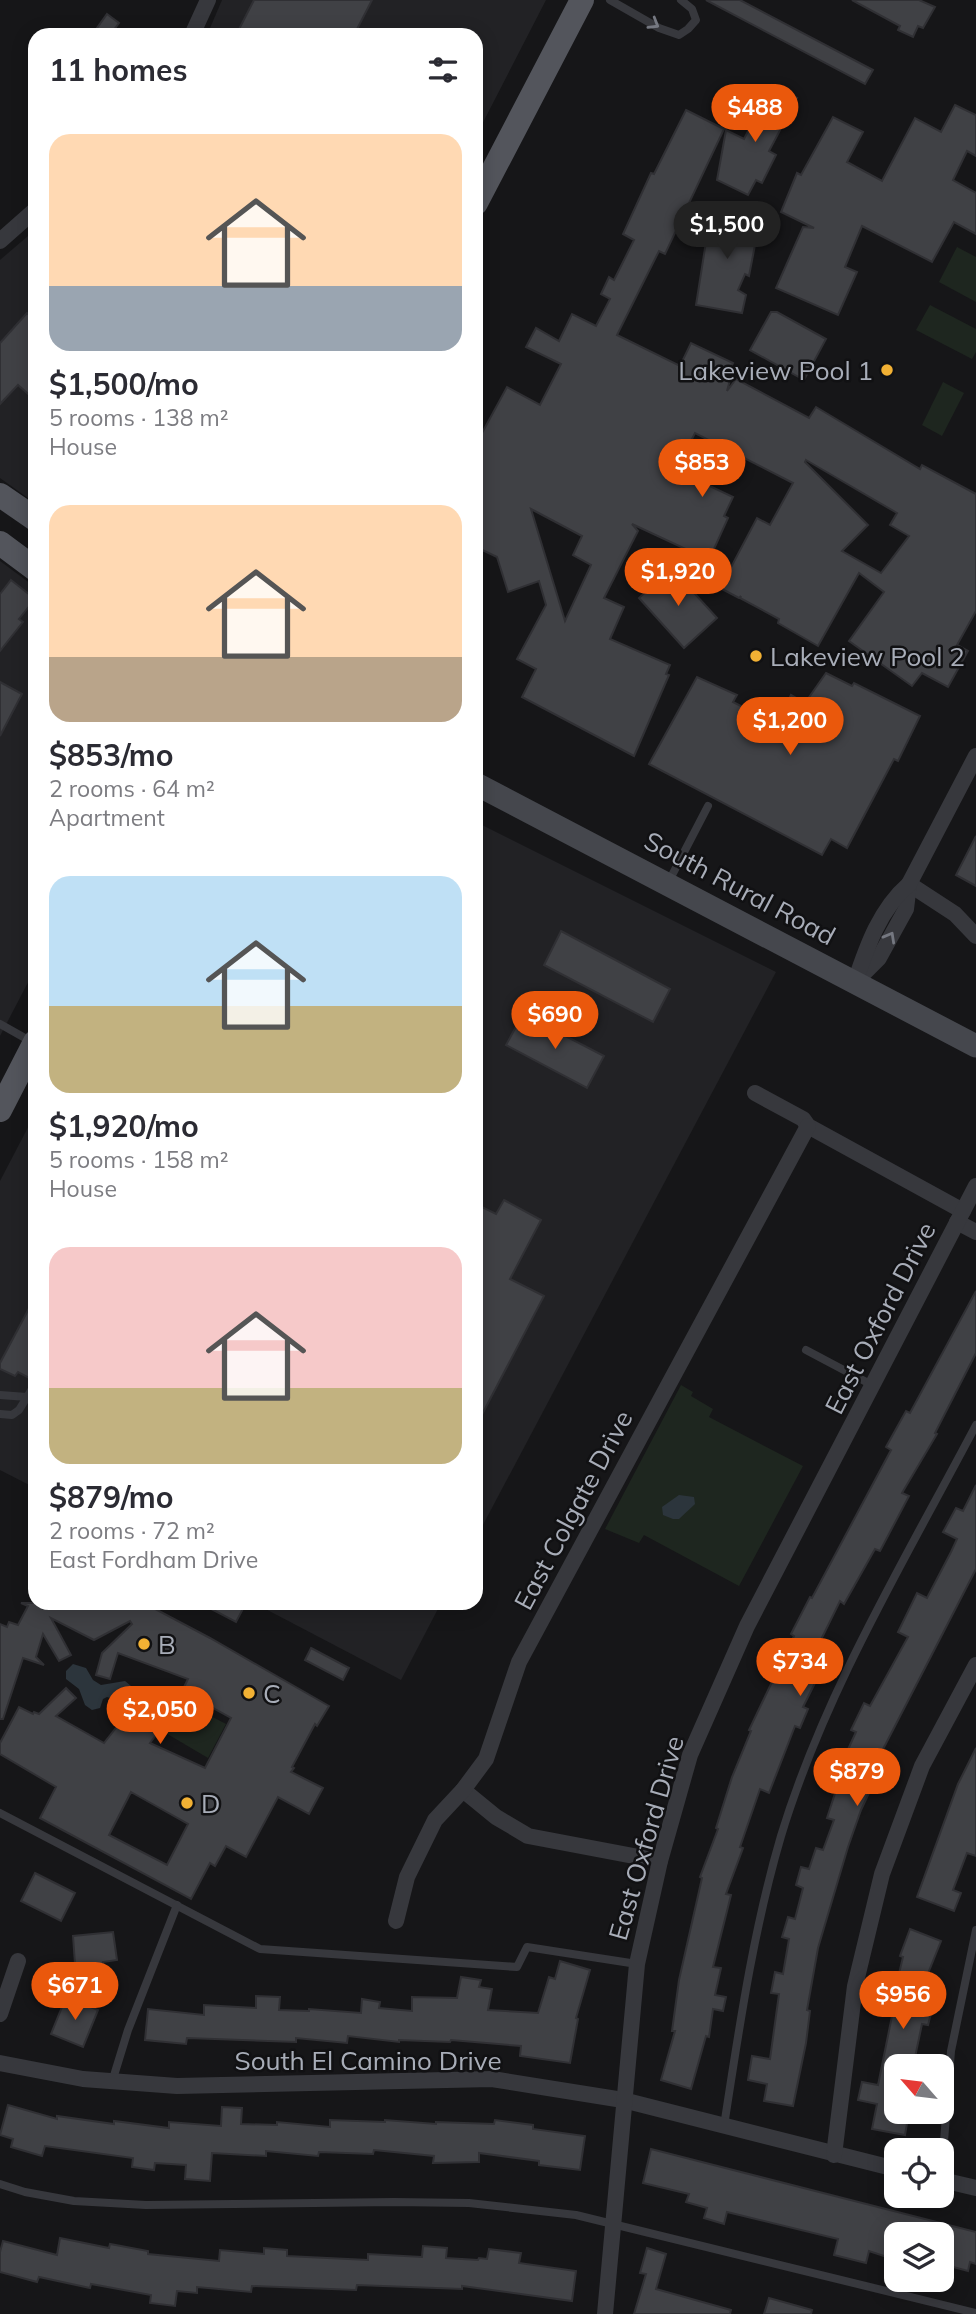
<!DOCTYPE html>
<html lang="en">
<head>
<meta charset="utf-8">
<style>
	:root { --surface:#fff; --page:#f2f2f3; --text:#2b2b33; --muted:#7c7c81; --accent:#ea580c }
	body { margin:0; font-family:Mulish,sans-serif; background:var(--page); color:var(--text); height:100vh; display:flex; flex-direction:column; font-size:26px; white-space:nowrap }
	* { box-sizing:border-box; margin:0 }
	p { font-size:23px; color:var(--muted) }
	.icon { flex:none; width:38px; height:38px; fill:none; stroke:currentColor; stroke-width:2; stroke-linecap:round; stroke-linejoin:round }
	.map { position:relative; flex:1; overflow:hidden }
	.sheet { position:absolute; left:28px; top:28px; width:455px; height:1582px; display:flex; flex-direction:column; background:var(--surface); border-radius:21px; box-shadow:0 4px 18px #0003 }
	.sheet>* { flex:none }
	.needle { width:46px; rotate:298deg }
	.tools { position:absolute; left:884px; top:2054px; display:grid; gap:14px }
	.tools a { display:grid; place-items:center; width:70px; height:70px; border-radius:14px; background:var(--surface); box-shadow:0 4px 18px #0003; font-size:35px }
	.price { position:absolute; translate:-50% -60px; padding:0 16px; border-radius:24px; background:var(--accent); color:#fff; font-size:23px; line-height:46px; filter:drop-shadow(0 2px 4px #0008) }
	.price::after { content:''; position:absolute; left:50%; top:42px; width:21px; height:16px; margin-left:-10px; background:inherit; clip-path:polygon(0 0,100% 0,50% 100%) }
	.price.current { background:#222; color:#fff }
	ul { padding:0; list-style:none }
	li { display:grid; align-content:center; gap:14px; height:371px; padding:0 21px }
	li span { display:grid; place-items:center; height:217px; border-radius:21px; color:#555 }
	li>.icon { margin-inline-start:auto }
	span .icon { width:126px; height:126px; fill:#fffc; stroke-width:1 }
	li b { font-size:30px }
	h2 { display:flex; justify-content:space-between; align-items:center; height:84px; padding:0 21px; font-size:30px }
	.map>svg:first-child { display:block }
	.built { fill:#222225 }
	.green { fill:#1e261f }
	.water { fill:#2c353c }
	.building { fill:#404145; stroke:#303034; stroke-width:2; fill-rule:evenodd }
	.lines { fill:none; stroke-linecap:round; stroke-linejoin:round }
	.lane { stroke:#37383d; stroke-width:8 }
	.street { stroke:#37383d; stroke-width:16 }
	.secondary { stroke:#45474d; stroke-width:23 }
	.primary { stroke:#53555c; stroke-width:24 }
	.oneway { stroke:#757881 }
	.poi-dot { fill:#f2b134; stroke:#111113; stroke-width:2.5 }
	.labels { text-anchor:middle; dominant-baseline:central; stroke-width:5; stroke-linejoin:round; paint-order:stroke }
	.poi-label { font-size:26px; fill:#a8adb8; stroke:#111113; text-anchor:start }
	.street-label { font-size:26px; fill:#a8adb8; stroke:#111113 }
</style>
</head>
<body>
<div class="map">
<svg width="976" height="2314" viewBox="0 0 976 2314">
	<rect width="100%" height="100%" fill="#161618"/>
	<!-- built -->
	<g class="built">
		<path d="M222,0H546L476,136V35H207Z"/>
		<path d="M35,230V503L0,478V260Z"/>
		<path d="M0,561L35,587V969L0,1036Z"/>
		<path d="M476,822L776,972L476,1538Z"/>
		<path d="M35,1114V1488L0,1470V1181Z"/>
		<path d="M254,1603H441L401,1680Z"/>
	</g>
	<!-- green -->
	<g class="green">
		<path d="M957,247L976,257V302L939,282Z"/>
		<path d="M930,305L976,329V352L972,359L916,330Z"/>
		<path d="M943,382L964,393L942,436L922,425Z"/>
		<path d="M681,1385L693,1392L691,1396L713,1409L709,1417L803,1466L739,1586L644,1535L639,1543L605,1529Z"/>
		<path d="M180,1700L226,1724L208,1758L164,1732Z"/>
	</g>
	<!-- water -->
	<g class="water">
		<path d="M679,1495L694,1497L695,1504L679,1519H673L663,1515L662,1507Z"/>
		<path d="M73,1664L86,1668L93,1680L101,1685L125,1681L131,1686L133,1695L130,1699L122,1702L107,1697L103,1699L100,1708L92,1710L85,1705L79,1689L66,1679V1671Z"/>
	</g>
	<!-- building -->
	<g class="building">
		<path d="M254,0H372L354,35H236Z"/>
		<path d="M706,0H740L873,70L865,84Z"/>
		<path d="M852,0H919L935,7L923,28L918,26L913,37L898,30L900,26Z"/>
		<path d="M107,14L119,23L110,35H92Z"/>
		<path d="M772,85L797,98L769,151L776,155L762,183L756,180L748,195L717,180L726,130L744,139Z"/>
		<path d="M955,105L976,115V156L967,151L953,180L976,193V234L954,222L932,262L862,226L845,267L857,272L838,315L776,288L803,227L814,228L781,212L797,173L801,175L833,117L863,132L847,162L882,181L915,118L941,132Z"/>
		<path d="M686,110L724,129L665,254L659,251L617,335L680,366L691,343L733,363L728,374L730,380L727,391L736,379L809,418L816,407L920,469L922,465L976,494V611L957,645L968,651L948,687L922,673L912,686L849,641L884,592L859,573L818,646L778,623L779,619L740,598L741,596L739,598L720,588L757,518L770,525L793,483L695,433L676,470L733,497L724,516L728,518L709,560L632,524L638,531L604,598L624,607L610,639L670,665L666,674L669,675L634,756L522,697L536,669L517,659L546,605L539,581L508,592L497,557L476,547V444L507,387L540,405L561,364L526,347L536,328L559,341L572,314L596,326L610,299L601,294L609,277L614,280L634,240L623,234L651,173L654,174ZM806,460L897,513L890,525L909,536L881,573L842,551L868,525L805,462ZM531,509L582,536L573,555L591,565L565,621Z"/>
		<path d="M711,210L760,219L749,276L745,274L738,290L746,295L742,313L696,305Z"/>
		<path d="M771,312H777L826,339L804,380L750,350Z"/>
		<path d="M27,313L35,321V400L18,385L0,404V343Z"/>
		<path d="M669,571H674L717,618L684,648L639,598Z"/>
		<path d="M11,580L35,599L19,619L23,622L0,651V594Z"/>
		<path d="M826,673L852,686L854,683L920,716L898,761L894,759L847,848L831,839L822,855L649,764L697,677L737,695L733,702L776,724L791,695L805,703Z"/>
		<path d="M0,682L22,694L0,736Z"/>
		<path d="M976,836V886L956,875Z"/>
		<path d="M561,931L670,989L653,1022L544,965Z"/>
		<path d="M523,1014L604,1056L587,1088L506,1045Z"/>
		<path d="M504,1200L541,1220L510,1279L544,1296L476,1426V1204L496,1214Z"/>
		<path d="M976,1291V1353L935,1433L937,1434L902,1493L909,1496L880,1551L875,1549L844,1604L840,1601L813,1656L805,1676L816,1681L803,1707L808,1709L800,1728L795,1726L769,1793L760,1789L740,1847L743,1848L726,1894L731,1895L713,1967L721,1968L715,1995L726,1997L723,2011L713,2009L709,2037L706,2036L691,2089L661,2080L675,2031H672L679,1980L702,1878L700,1877L718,1829L716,1828L732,1777L751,1731L749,1730L794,1636L791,1634L810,1597L812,1598L891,1450L886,1447L906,1411L910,1413Z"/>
		<path d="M35,1297V1372L31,1379L18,1372L15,1376L0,1369V1363Z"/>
		<path d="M976,1485V1569L879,1757L885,1759L861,1810L848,1847L818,1948L807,2010L810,2011L806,2043L793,2106L764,2101L767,2084L748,2080L752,2056L770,2059L779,1994L771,1993L775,1972L783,1974L789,1939L782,1937L788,1917L795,1919L803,1888L796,1885L801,1867L809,1869L816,1848L823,1850L834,1820L827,1818L838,1784L833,1782L856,1732L851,1730L864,1703L870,1706L908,1637L898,1632L917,1593L927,1598L951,1552L957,1539L943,1532L956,1508L963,1511Z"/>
		<path d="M21,1603H144L210,1638L329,1706L317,1726L315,1724L292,1767L294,1768L291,1772L323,1788L309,1814L278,1797L246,1857L226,1846L215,1866L210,1863L191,1899L40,1818L56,1787L0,1754V1743L19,1707L33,1714L34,1712L39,1714L66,1688L76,1698L56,1716L104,1743L134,1705L162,1727L150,1743L205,1768L231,1718L195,1698L193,1692L184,1687L188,1679L118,1653L110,1679L96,1675L102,1653L132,1624L130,1621L94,1640L51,1618L71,1655L59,1661L43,1634L36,1657L44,1665L23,1658L3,1719H0V1624L7,1627L9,1622L18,1625L28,1606ZM131,1792L188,1824L167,1865L109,1835Z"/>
		<path d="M200,1603H246L236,1622Z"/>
		<path d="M311,1648L349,1668L343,1680L305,1660Z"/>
		<path d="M976,1748V1856L967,1853L953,1890L961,1893L954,1911L917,1897L958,1784Z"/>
		<path d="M35,1873L75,1893L61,1921L21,1901Z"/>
		<path d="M910,1929L941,1941L927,1976L929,1977L923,2004L933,2006L928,2025L922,2024L913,2067H896V2112H909L905,2135L872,2129L877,2104L858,2100L862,2082L878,2085L892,2016L889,2015L903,1957L900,1956Z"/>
		<path d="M113,1932L117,1960L103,1962L105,1976L76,1978L73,1936Z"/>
		<path d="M560,1961L590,1970L576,2018L578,2019L570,2063L520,2056L521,2046L451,2040L450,2042L399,2040V2042L348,2036L347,2043L296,2038V2042L187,2038L186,2044L145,2040L148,2009L204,2015V2005L256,2008V1996L280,1997L279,2010L309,2011V2009L361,2013L362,1999L380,2002L379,2008L412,2011V1997L457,1998L461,1977L481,1980L479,1987L492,1989L488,2010L538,2013L549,1977L555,1979Z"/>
		<path d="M66,1997L98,2010L83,2047L51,2034Z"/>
		<path d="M8,2105L57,2119V2116L114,2124V2121L169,2128V2122L221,2126L222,2107L242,2108L241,2124L277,2125V2122L330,2127V2120L385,2122V2120L436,2124V2122L494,2124L495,2120L533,2125V2129L585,2136L580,2170L539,2165V2161L479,2153V2162L433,2163L434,2156L374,2150L373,2154L319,2152L318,2156L266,2151V2156L212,2153L210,2181L185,2179L186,2165L155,2163L154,2170L132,2167L133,2158L45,2146L42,2156L11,2147L13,2139L0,2135Z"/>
		<path d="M651,2149L976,2232V2264L970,2262L968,2271L942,2264V2235H896V2260L869,2251L866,2263L834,2255L838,2239L727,2212L724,2224L704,2218L707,2208L686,2202L689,2194L643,2183Z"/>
		<path d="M60,2238L109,2248L110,2244L148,2251V2254L219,2261L220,2250L264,2254V2248L287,2250V2256L368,2260V2254L422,2257L423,2246L447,2248L446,2258L478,2260L479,2258L487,2259L489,2249L521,2253L519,2263L576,2271L572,2301L462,2286V2289L357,2285L356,2290L252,2286L251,2292L197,2287V2293L177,2291L175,2306L150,2303L151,2295L91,2284L90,2288L39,2277L37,2282L0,2272V2252L3,2241L57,2255Z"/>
		<path d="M647,2248L666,2254L656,2289L731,2310L730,2314H634L646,2274L640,2273Z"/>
		<path d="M769,2298L812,2310L811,2314H764Z"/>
	</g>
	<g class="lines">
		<!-- lane -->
		<g class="lane">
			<path d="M610,0L659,28L679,35L688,29L696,20L692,9L681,0"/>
			<path d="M476,594L479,600L476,608"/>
			<path d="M669,881L708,806"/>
			<path d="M0,1024L32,1042"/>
			<path d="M806,1350L872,1385"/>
			<path d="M0,1395L27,1397"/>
			<path d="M0,1414L12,1415L19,1410L35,1384"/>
			<path d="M0,1813L260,1949L517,1967L527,1947L637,1964"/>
			<path d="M112,2082L128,2030L177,1905"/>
			<path d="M724,2126C739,2029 753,1931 781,1836C825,1691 906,1558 976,1425"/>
			<path d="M942,2167L951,2051L976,1930"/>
			<path d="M0,2184L25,2192L74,2201L146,2205L394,2202L469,2203L576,2215L976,2313"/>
		</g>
		<!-- street -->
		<g class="street">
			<path d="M192,35L208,0"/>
			<path d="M0,241L35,210"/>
			<path d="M909,884L955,914L976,936"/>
			<path d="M859,978L879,958L906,909L909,884"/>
			<path d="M855,982C867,946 880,909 909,884L976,756"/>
			<path d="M755,1093L803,1119L808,1126L963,1211"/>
			<path d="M957,1222L976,1232"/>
			<path d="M463,1790L496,1817L528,1836L660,1861"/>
			<path d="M396,1921L407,1877L435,1820L463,1790L486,1759L519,1662L808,1126"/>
			<path d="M0,2014L18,1961"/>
			<path d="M0,2063L83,2079L177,2086L492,2079L623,2100L896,2169"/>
			<path d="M834,2155L855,1986L882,1874L922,1766L976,1665"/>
			<path d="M942,2180L976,2188"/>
			<path d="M605,2314L637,1964L660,1861L690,1755L747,1626L976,1186"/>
		</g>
		<!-- secondary -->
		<path class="secondary" d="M476,784L976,1046"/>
		<!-- primary -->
		<g class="primary">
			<path d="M476,203L582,0"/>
			<path d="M0,495L35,519"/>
			<path d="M0,543L35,569"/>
			<path d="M0,1110L35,1042"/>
		</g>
	</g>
	<!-- one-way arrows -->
	<defs><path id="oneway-chevron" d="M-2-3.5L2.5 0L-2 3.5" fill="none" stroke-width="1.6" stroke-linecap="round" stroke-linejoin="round" transform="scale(1.75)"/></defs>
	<g class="oneway">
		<use href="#oneway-chevron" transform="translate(654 24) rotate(31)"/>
		<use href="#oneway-chevron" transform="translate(890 937) rotate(-61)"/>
	</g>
	<!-- markers -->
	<g class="poi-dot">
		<circle cx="887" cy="370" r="7"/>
		<circle cx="756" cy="656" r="7"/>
		<circle cx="144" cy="1644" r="7"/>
		<circle cx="249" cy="1693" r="7"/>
		<circle cx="187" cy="1803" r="7"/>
	</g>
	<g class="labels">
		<!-- poi labels -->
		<g class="poi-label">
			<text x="873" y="370" text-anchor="end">Lakeview Pool 1</text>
			<text x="770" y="656">Lakeview Pool 2</text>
			<text x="158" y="1644">B</text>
			<text x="263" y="1693">C</text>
			<text x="201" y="1803">D</text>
		</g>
		<!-- street labels -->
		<g class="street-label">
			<text transform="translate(740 888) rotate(28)">South Rural Road</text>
			<text transform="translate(880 1318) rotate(-63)">East Oxford Drive</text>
			<text transform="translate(573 1510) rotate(-62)">East Colgate Drive</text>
			<text transform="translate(646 1838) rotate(-74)">East Oxford Drive</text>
			<text x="368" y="2060">South El Camino Drive</text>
		</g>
	</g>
</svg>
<div class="tools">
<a><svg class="needle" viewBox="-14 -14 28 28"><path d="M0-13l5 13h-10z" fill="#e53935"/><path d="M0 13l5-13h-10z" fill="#7c7c81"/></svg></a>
<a><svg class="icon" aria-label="locate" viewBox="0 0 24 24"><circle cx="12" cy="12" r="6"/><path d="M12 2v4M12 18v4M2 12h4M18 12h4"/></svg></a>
<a><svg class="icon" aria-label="layers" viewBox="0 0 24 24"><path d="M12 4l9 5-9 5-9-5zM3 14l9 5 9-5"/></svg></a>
</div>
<b class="price" style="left:755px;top:144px">$488</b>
<b class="price current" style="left:727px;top:261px">$1,500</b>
<b class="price" style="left:702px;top:499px">$853</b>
<b class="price" style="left:678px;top:608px">$1,920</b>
<b class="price" style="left:790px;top:757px">$1,200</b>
<b class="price" style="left:555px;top:1051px">$690</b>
<b class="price" style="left:800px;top:1698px">$734</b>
<b class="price" style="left:160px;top:1746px">$2,050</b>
<b class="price" style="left:857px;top:1808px">$879</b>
<b class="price" style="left:75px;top:2022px">$671</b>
<b class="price" style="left:903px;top:2031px">$956</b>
<section class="sheet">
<h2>11 homes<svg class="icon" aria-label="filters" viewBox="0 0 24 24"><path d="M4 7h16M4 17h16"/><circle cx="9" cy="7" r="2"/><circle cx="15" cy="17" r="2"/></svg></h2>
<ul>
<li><span style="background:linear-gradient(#ffd9b3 70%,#9aa5b1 0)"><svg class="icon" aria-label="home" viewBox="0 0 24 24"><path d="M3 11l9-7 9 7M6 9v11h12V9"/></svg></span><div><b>$1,500/mo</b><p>5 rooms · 138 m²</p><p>House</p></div></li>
<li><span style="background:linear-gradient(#ffd9b3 70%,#b9a48a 0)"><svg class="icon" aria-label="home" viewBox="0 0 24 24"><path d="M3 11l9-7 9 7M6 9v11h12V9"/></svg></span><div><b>$853/mo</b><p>2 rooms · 64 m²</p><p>Apartment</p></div></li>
<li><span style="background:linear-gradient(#bfe0f5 60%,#c2b280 0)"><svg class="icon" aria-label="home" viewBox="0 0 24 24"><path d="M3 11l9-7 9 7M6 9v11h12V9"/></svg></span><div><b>$1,920/mo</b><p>5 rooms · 158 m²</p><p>House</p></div></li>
<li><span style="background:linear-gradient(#f6c9c9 65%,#c2b280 0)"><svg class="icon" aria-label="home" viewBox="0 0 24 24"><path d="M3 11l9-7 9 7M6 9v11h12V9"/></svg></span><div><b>$879/mo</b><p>2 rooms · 72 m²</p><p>East Fordham Drive</p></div></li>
</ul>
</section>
</div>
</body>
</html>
